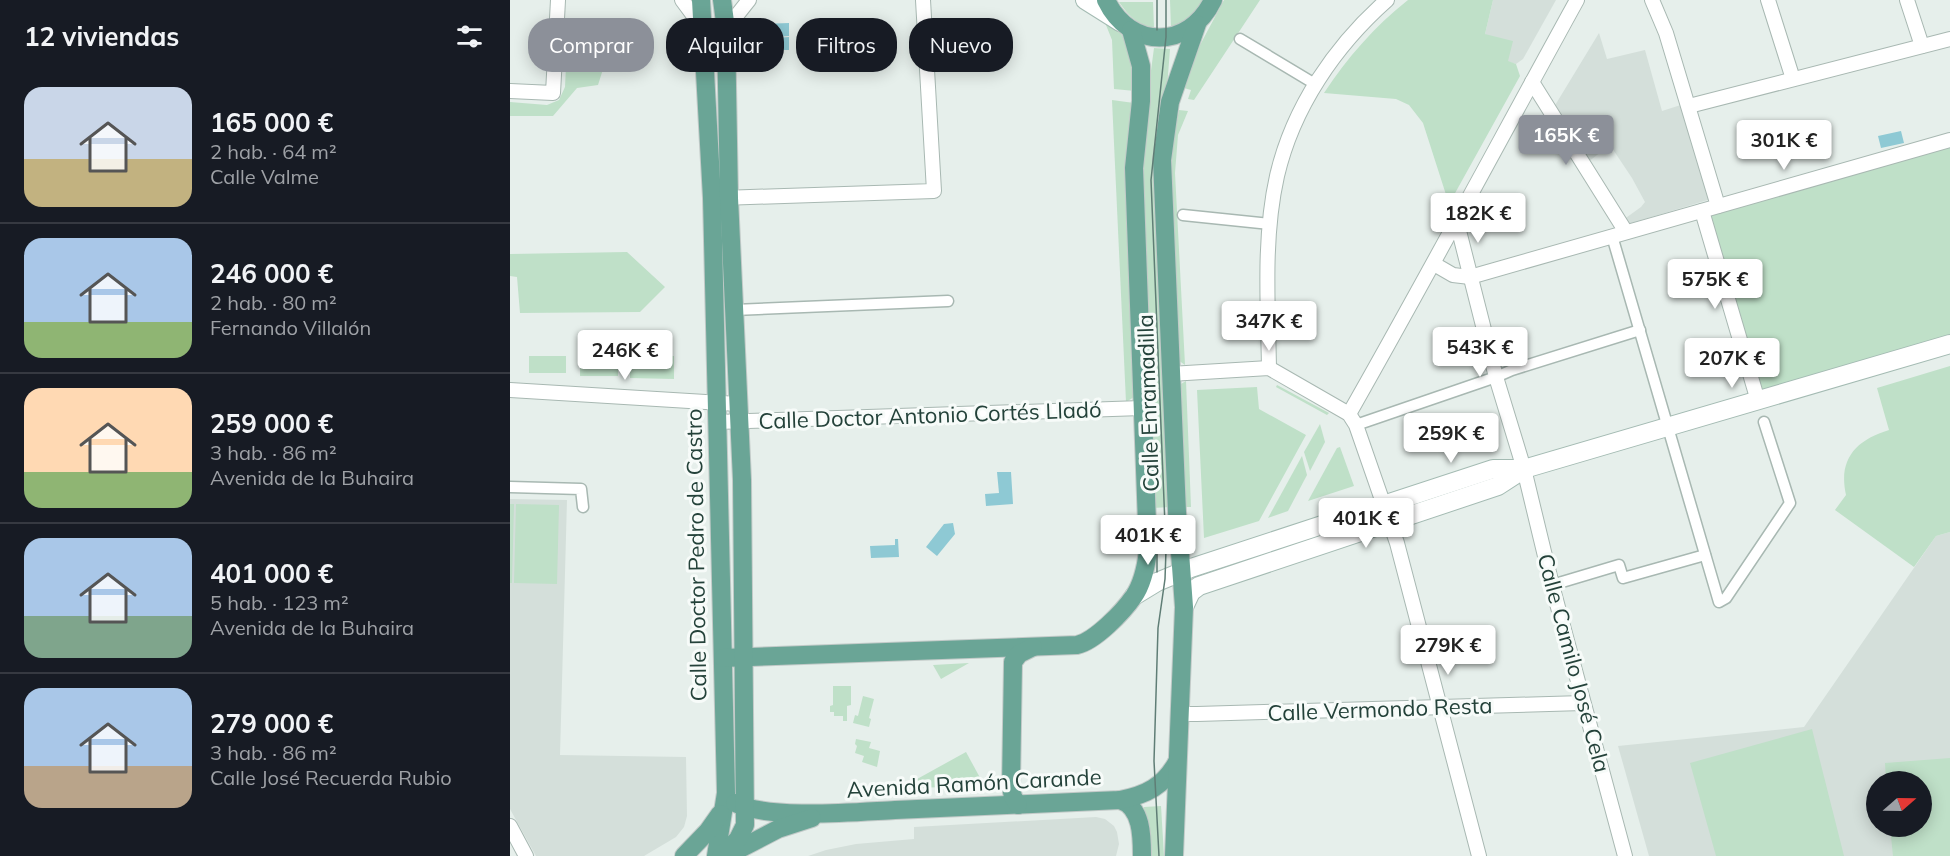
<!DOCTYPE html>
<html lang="es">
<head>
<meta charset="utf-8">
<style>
	:root { --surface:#171b24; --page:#20242c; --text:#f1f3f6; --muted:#9ea1a6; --line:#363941; --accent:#8c9099 }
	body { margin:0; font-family:Mulish,sans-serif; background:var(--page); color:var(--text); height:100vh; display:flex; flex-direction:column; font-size:22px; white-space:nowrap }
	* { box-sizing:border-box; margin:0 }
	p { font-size:20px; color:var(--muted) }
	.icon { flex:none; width:33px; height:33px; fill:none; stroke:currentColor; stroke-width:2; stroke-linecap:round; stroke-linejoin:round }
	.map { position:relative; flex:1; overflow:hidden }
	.drawer { display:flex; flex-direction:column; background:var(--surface); width:510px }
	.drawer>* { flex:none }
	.top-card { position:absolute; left:18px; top:18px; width:570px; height:54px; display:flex; gap:12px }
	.needle { width:39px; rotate:70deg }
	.buttons { position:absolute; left:1356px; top:771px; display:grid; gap:12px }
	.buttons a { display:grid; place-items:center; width:66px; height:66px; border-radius:50%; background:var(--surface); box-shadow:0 3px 15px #0003; font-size:30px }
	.price { position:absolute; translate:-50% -51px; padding:0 14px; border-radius:6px; background:#fff; color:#222; font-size:20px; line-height:39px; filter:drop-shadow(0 2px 3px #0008) }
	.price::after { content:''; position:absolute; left:50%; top:36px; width:18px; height:14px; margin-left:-9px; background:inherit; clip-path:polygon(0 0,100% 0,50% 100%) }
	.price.current { background:var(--accent); color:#fff }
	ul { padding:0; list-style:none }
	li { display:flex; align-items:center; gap:18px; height:150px; padding:0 24px }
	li+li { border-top:2px solid var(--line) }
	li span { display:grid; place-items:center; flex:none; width:168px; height:120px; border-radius:18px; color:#555 }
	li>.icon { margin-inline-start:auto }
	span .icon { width:72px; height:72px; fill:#fffc; stroke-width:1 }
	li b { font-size:26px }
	h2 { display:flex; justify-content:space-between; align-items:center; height:72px; padding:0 24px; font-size:26px }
	.pill { padding:0 21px; border-radius:24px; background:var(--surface); box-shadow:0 3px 15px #0003; font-size:21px; line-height:54px }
	.pill.current { background:var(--accent); color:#fff }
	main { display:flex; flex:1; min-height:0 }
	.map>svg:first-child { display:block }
	.built { fill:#d4dfda; fill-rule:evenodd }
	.green { fill:#bfe0c8 }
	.water { fill:#8ec9d4 }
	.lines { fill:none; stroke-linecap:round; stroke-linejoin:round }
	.pedestrian-casing { stroke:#a8b8b2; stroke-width:13 }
	.minor-casing { stroke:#a8b8b2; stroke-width:16 }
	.secondary-casing { stroke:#a4bbb3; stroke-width:20 }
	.primary-casing { stroke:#c2cac8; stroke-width:20 }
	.pedestrian { stroke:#fff; stroke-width:10 }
	.minor { stroke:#fff; stroke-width:14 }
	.secondary { stroke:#fff; stroke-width:18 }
	.primary { stroke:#6aa596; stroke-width:18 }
	.tram { stroke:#5f7d75; stroke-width:1.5 }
	.labels { text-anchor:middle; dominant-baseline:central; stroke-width:6; stroke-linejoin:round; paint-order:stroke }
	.street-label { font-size:22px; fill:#24423a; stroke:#f7fbf9 }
</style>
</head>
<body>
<main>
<section class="drawer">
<h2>12 viviendas<svg class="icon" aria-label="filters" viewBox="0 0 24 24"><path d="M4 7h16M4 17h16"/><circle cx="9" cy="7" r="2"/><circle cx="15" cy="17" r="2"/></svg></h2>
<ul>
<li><span style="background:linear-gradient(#c9d6e8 60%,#c2b280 0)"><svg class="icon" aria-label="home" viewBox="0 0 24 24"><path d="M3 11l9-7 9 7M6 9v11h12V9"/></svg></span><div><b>165 000 €</b><p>2 hab. · 64 m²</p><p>Calle Valme</p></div></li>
<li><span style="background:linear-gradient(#a9c7e8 70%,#8fb573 0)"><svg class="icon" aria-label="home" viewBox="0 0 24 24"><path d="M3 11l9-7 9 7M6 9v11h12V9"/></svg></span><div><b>246 000 €</b><p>2 hab. · 80 m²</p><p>Fernando Villalón</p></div></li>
<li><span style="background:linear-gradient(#ffd9b3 70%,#8fb573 0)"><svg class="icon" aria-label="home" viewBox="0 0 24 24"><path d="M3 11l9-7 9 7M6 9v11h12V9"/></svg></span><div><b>259 000 €</b><p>3 hab. · 86 m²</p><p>Avenida de la Buhaira</p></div></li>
<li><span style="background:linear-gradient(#a9c7e8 65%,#7fa58c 0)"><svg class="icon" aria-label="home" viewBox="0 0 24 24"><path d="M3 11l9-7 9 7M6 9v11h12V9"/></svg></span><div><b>401 000 €</b><p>5 hab. · 123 m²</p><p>Avenida de la Buhaira</p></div></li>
<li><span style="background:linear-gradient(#a9c7e8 65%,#b9a48a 0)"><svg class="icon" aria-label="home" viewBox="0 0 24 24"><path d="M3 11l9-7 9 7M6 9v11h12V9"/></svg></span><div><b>279 000 €</b><p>3 hab. · 86 m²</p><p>Calle José Recuerda Rubio</p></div></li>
</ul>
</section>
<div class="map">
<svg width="1440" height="856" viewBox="0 0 1440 856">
	<rect width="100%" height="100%" fill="#e6efeb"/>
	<!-- built -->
	<g class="built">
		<path d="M983,0H1046L1013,59L1006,64L998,62L975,34Z"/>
		<path d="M1089,33L1097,59L1135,50L1152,111L1174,104L1201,199L1115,225L1113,220L1131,207L1135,202L1122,178L1100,145L1078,162L1044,107Z"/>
		<path d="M0,499L57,500L50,755L176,757L177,816L174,827L166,837L134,856H26L0,809Z"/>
		<path d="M1440,532V856H1139L1108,746L1294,727L1426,536ZM1366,782H1412V826H1366Z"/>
		<path d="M586,817L595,819L604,826L607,832L609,844L606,856H298L316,850L346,844L404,839V827Z"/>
	</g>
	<!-- green -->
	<g class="green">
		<path d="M660,0H694C688,13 674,23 661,28Z"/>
		<path d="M714,0H750L684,100L678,99L681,90L674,88L690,45Z"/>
		<path d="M898,0H983L975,34L1003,41L998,61L1006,64L1010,76L939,204L913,123L899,105L886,99L814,93C838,57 864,27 898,0Z"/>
		<path d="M609,2H643L644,28C626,24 619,16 609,2Z"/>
		<path d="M76,19L84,21L96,35L94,66L88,85L67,88L43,116H0V102L37,105L49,100L55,87L57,45H75Z"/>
		<path d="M599,21C621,38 623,66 625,91L604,89L602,40L596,25Z"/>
		<path d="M644,48L660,49L657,88L660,507L643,508L630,198L632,138Z"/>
		<path d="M602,100L624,103V397L616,402Z"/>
		<path d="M669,110L678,111L668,135L665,173L675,365L668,360L659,177L661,151Z"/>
		<path d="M1440,140V344L1248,401L1192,211Z"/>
		<path d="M117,252L155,287L130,312L10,313L7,277L0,276V254Z"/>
		<path d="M120,355L164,356V379L120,378Z"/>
		<rect x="19" y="356" width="37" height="17"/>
		<rect x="70" y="356" width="38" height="20"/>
		<path d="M1440,366V532L1426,536L1404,567L1325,510L1336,495C1328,459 1346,440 1379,430L1367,388Z"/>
		<path d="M676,381L681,507H674L669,389L671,384Z"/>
		<path d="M767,385L819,413L817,415L766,387Z"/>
		<path d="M747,387L749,409L796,435L749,521L694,538L687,390Z"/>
		<path d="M810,424L815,442L800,471L794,452Z"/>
		<path d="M830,447L844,486L798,501L827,448Z"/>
		<path d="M792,456L797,475L778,511L758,518Z"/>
		<path d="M0,504H4L2,583H0Z"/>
		<path d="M6,504L49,505L47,584L4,583Z"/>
		<path d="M459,663L431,679L423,665Z"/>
		<path d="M323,686H341V705L337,706V721H333V716H324V712H320V706L323,705Z"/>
		<path d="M353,696L364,699L359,718L361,719L359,727L343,723L345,715L348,716Z"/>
		<path d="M1302,729L1334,856H1206L1180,763Z"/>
		<path d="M346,739L361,742L359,748L370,751L367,767L352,762L354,756L345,753L347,746L345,744Z"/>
		<path d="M456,752L474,785L389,789Z"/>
		<path d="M1440,758V856H1383L1380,827L1412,826V782L1376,781L1375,763Z"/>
		<path d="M651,806L654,856H638L634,807Z"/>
	</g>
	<!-- water -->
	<g class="water">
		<path d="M279,23V36L264,37L265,51H251L250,24Z"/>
		<path d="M279,37V50H266L265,38Z"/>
		<path d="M1391,131L1394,143L1371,148L1368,136Z"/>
		<path d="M487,472H501L503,504L476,506L475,494L489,493Z"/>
		<path d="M443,523L445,534L427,556L416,547L434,524Z"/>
		<path d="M385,539H388L389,557L361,558L360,546L385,545Z"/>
	</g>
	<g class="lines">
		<defs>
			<g id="pedestrian">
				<path d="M730,39L805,84"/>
				<path d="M673,215L760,224"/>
				<path d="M1102,236L1209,602L1216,598L1280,503L1254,422"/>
				<path d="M224,310L438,301"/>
				<path d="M846,425L986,377L1002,370L1130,330"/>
				<path d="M0,487L71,489L73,507"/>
				<path d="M1042,585L1109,565L1113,578L1195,555"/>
			</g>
			<g id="minor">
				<path d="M172,0L192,27"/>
				<path d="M1142,0L1156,33L1208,206"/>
				<path d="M1258,0L1283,79"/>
				<path d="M1397,0L1412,46"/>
				<path d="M216,29L239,0"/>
				<path d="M1022,82L1116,232"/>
				<path d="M0,91L43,93L48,0"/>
				<path d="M1179,106L1440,39"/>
				<path d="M212,198L424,191L413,0"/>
				<path d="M1192,211L1248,401"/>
				<path d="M946,219L986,377L1014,469L1042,585L1115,856"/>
				<path d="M924,264L943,275L960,277L1440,140"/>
				<path d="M759,368C758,305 753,238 767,176C783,107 825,46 877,0"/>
				<path d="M660,374L759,368L839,414L846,425L887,543L969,856"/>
				<path d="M0,390L228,404"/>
				<path d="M839,414C917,277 991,138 1067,0"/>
				<path d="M207,422L632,408"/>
				<path d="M668,719L676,714H687L1073,703"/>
				<path d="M0,826L16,856"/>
			</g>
			<g id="secondary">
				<path d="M575,0L610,22"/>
				<path d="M624,596L647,582L681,568L983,469H1014L1440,344"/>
				<path d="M674,607L681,592L689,586L988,486L1014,469"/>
			</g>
			<g id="primary">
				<path d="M191,0L202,198L216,793L206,856"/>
				<path d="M596,0C620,50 679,50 703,0"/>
				<path d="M213,658L567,645C585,641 613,612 624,596C633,583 636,567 638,551L624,168L631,101V66L621,30"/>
				<path d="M610,800C632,807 632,837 632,856"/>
				<path d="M225,803C259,820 345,812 385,810C460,807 535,804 610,800C636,795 654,786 667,762"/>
				<path d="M508,805L503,797L501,787L503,662L509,654L523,647"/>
				<path d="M220,854L268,829L302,818"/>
				<path d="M174,856L198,831L210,814"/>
				<path d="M211,856L228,839L235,825L232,480L219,198L216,29L212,0"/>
				<path d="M664,856L674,607L667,512L652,160L660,102L687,24"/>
			</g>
		</defs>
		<!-- pedestrian casing -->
		<use href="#pedestrian" class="pedestrian-casing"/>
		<!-- minor casing -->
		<use href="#minor" class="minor-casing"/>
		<!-- secondary casing -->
		<use href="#secondary" class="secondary-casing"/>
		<!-- primary casing -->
		<use href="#primary" class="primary-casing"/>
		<!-- pedestrian -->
		<use href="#pedestrian" class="pedestrian"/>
		<!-- minor -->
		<use href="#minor" class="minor"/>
		<!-- secondary -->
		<use href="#secondary" class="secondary"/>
		<!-- primary -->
		<use href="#primary" class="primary"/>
		<!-- tram -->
		<g class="tram">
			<path d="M647,0V30"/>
			<path d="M647,572V530"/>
			<path d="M649,856L644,761L648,628L655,579L656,550L641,180L656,37V0"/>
		</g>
	</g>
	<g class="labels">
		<!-- street labels -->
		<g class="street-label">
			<text transform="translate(638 403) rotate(-92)">Calle Enramadilla</text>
			<text transform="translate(420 415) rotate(-2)">Calle Doctor Antonio Cortés Lladó</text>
			<text transform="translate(186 555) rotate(-91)">Calle Doctor Pedro de Castro</text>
			<text transform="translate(1064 663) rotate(75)">Calle Camilo José Cela</text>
			<text transform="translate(870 709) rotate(-2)">Calle Vermondo Resta</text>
			<text transform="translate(464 783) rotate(-3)">Avenida Ramón Carande</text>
		</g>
	</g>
</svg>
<div class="buttons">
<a><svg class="needle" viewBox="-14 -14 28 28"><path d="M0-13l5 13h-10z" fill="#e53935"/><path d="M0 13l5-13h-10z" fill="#9ea1a6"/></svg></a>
</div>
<b class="price current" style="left:1056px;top:166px">165K €</b>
<b class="price" style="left:1274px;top:171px">301K €</b>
<b class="price" style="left:968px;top:244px">182K €</b>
<b class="price" style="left:1205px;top:310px">575K €</b>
<b class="price" style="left:759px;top:352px">347K €</b>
<b class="price" style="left:970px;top:378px">543K €</b>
<b class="price" style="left:115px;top:381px">246K €</b>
<b class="price" style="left:1222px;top:389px">207K €</b>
<b class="price" style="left:941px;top:464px">259K €</b>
<b class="price" style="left:856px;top:549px">401K €</b>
<b class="price" style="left:638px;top:566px">401K €</b>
<b class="price" style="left:938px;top:676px">279K €</b>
<div class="top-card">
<a class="pill current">Comprar</a>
<a class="pill">Alquilar</a>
<a class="pill">Filtros</a>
<a class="pill">Nuevo</a>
</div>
</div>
</main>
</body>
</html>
